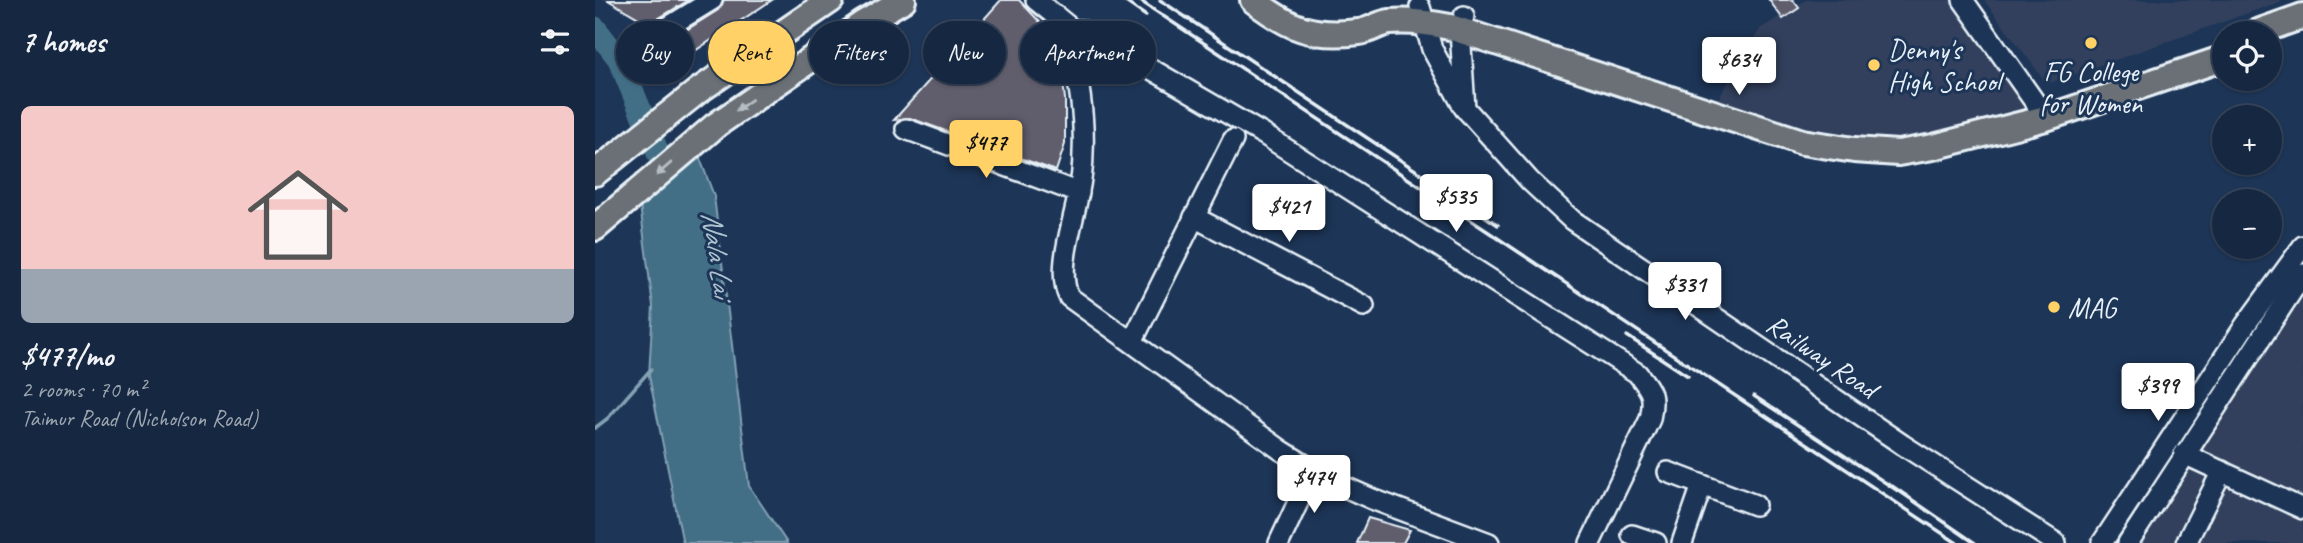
<!DOCTYPE html>
<html lang="en">
<head>
<meta charset="utf-8">
<style>
	:root { --surface:#162841; --page:#1f3048; --text:#f1f3f6; --muted:#9ea6b1; --line:#35445a; --accent:#ffd166 }
	body { margin:0; font-family:Caveat,sans-serif; background:var(--page); color:var(--text); height:100vh; display:flex; flex-direction:column; font-size:26px; white-space:nowrap }
	* { box-sizing:border-box; margin:0 }
	p { font-size:23px; color:var(--muted) }
	.icon { flex:none; width:38px; height:38px; fill:none; stroke:currentColor; stroke-width:2; stroke-linecap:round; stroke-linejoin:round }
	.map { position:relative; flex:1; overflow:hidden }
	.details { display:flex; flex-direction:column; background:var(--surface); width:595px }
	.details>* { flex:none }
	.guide { position:absolute; left:21px; top:21px; width:665px; height:63px; display:flex; gap:14px }
	.buttons { position:absolute; left:1617px; top:21px; display:grid; gap:14px }
	.buttons a { display:grid; place-items:center; width:70px; height:70px; border-radius:50%; background:var(--surface); box-shadow:0 2px 5px #0004,0 0 0 2px var(--line); font-size:35px }
	.price { position:absolute; translate:-50% -60px; padding:0 16px; border-radius:7px; background:#fff; color:#222; font-size:23px; line-height:46px; filter:drop-shadow(0 2px 4px #0008) }
	.price::after { content:''; position:absolute; left:50%; top:42px; width:21px; height:16px; margin-left:-10px; background:inherit; clip-path:polygon(0 0,100% 0,50% 100%) }
	.price.on { background:var(--accent); color:#111 }
	ul { padding:0; list-style:none }
	li { display:grid; align-content:center; gap:14px; height:371px; padding:0 21px }
	li span { display:grid; place-items:center; height:217px; border-radius:10px; color:#555 }
	li>.icon { margin-inline-start:auto }
	span .icon { width:126px; height:126px; fill:#fffc; stroke-width:1 }
	li b { font-size:30px }
	h2 { display:flex; justify-content:space-between; align-items:center; height:84px; padding:0 21px; font-size:30px }
	.pill { padding:0 24px; border-radius:32px; background:var(--surface); box-shadow:0 2px 5px #0004,0 0 0 2px var(--line); font-size:24px; line-height:63px }
	.pill.on { background:var(--accent); color:#111 }
	main { display:flex; flex:1; min-height:0 }
	.map>svg:first-child { display:block }
	.built { fill:#31415d }
	.water { fill:#426e86; stroke:#84a2b4; stroke-width:2 }
	.lines { fill:none; stroke-linecap:round; stroke-linejoin:round }
	.stream { stroke:#84a2b4; stroke-width:3.5 }
	.river { stroke:#426e86; stroke-width:23 }
	.building { fill:#605d6c; stroke:#e8f1f8; stroke-width:2 }
	.minor-casing { stroke:#e8f1f8; stroke-width:24 }
	.major-casing { stroke:#e8f1f8; stroke-width:30 }
	.minor { stroke:#1d3557; stroke-width:19 }
	.major { stroke:#6a7074; stroke-width:24 }
	.rail { stroke:#e8f1f8; stroke-width:3.5 }
	.oneway { fill:#b6bdc3 }
	.poi-dot { fill:#ffd166; stroke:#1d3557; stroke-width:2.5 }
	.labels { text-anchor:middle; dominant-baseline:central; stroke-width:6; stroke-linejoin:round; paint-order:stroke }
	.poi-label { font-size:28px; fill:#e8f1f8; stroke:#1d3557; text-anchor:start }
	.street-label { font-size:28px; fill:#e8f1f8; stroke:#1d3557 }
	.water-label { font-size:30px; font-style:italic; fill:#aec3d0; stroke:#1d3557 }
</style>
</head>
<body>
<main>
<section class="details">
<h2>7 homes<svg class="icon" aria-label="filters" viewBox="0 0 24 24"><path d="M4 7h16M4 17h16"/><circle cx="9" cy="7" r="2"/><circle cx="15" cy="17" r="2"/></svg></h2>
<ul>
<li><span style="background:linear-gradient(#f6c9c9 75%,#9aa5b1 0)"><svg class="icon" aria-label="home" viewBox="0 0 24 24"><path d="M3 11l9-7 9 7M6 9v11h12V9"/></svg></span><div><b>$477/mo</b><p>2 rooms · 70 m²</p><p>Taimur Road (Nicholson Road)</p></div></li>
</ul>
</section>
<div class="map">
<svg width="1708" height="543" viewBox="0 0 1708 543">
	<rect width="100%" height="100%" fill="#1d3557"/>
	<filter id="ink" filterUnits="userSpaceOnUse"><feTurbulence type="fractalNoise" baseFrequency=".0143" numOctaves="2"/><feDisplacementMap in="SourceGraphic" scale="14" xChannelSelector="R" yChannelSelector="G"/><feConvolveMatrix kernelMatrix="1 2 1 2 8 2 1 2 1" color-interpolation-filters="sRGB"/></filter>
	<g filter="url(#ink)">
		<!-- built -->
		<g class="built">
			<path d="M1211,0H1369L1443,105L1383,123L1336,133L1300,138L1243,134L1213,129L1122,101L1165,29Z"/>
			<path d="M1389,0H1690L1452,84Z"/>
			<path d="M1708,248V543H1523Z"/>
		</g>
		<!-- water -->
		<path class="water" d="M97,137L119,196L154,486L192,543H89L87,539L54,376L58,306L41,174Z"/>
		<g class="lines">
			<!-- stream -->
			<path class="stream" d="M0,428L13,418L56,369"/>
			<!-- river -->
			<path class="river" d="M0,28L24,59L76,184"/>
		</g>
		<!-- building -->
		<g class="building">
			<path d="M13,0H94L54,24Z"/>
			<path d="M129,0H177L86,60L74,41L123,10Z"/>
			<path d="M406,0H424L445,22L465,57L470,99V144L461,171L315,118L299,120Z"/>
			<path d="M1174,0H1198L1204,8L1188,19Z"/>
			<path d="M773,518L815,530L808,543H762Z"/>
		</g>
		<g class="lines">
			<defs>
				<g id="minor">
					<path d="M441,0L478,30L475,41C483,78 490,115 488,153C488,167 486,182 483,196C478,224 461,271 474,297L686,450L734,480L777,499L894,543"/>
					<path d="M1368,0L1451,118"/>
					<path d="M825,7L837,49L868,106L935,181L977,220L1308,445L1461,543"/>
					<path d="M869,16L865,30L870,109"/>
					<path d="M478,30H486L494,33L668,134L1042,373C1057,391 1060,396 1055,419L995,543"/>
					<path d="M60,35L117,0"/>
					<path d="M311,129L484,193"/>
					<path d="M599,217L769,306"/>
					<path d="M537,342L638,140"/>
					<path d="M1589,454L1708,509"/>
					<path d="M1073,472L1160,505"/>
					<path d="M1037,535L1061,543"/>
					<path d="M684,543L718,470"/>
					<path d="M1087,543L1107,485"/>
					<path d="M1507,543L1651,324L1708,246"/>
					<path d="M1533,543L1708,274"/>
					<path d="M1591,543L1627,471"/>
				</g>
				<g id="major">
					<path d="M658,0C694,28 717,38 764,32C775,31 784,23 795,22C816,20 835,23 855,27L1207,142L1259,150L1303,153L1338,147L1451,118L1629,58"/>
					<path d="M1660,33L1708,16"/>
					<path d="M0,173L103,91L236,0"/>
					<path d="M0,228L121,125L267,24L308,0"/>
				</g>
			</defs>
			<!-- minor casing -->
			<use href="#minor" class="minor-casing"/>
			<!-- major casing -->
			<use href="#major" class="major-casing"/>
			<!-- minor -->
			<use href="#minor" class="minor"/>
			<!-- major -->
			<use href="#major" class="major"/>
			<!-- rail -->
			<g class="rail">
				<path d="M528,0L551,16"/>
				<path d="M544,0L1362,543"/>
				<path d="M565,0L903,225"/>
				<path d="M1032,336L1093,376"/>
				<path d="M1159,396L1303,491"/>
				<path d="M1297,486L1380,543"/>
			</g>
		</g>
		<!-- one-way arrows -->
		<defs><path id="oneway-solid" d="M-6-.8H1V-3.2L6.5 0L1 3.2V.8H-6Z" transform="scale(1.75)"/></defs>
		<g class="oneway">
			<use href="#oneway-solid" transform="translate(149 105) rotate(145)"/>
			<use href="#oneway-solid" transform="translate(69 169) rotate(139)"/>
		</g>
	</g>
	<!-- markers -->
	<g class="poi-dot">
		<circle cx="1496" cy="43" r="7"/>
		<circle cx="1279" cy="65" r="7"/>
		<circle cx="1459" cy="307" r="7"/>
	</g>
	<g class="labels">
		<!-- poi labels -->
		<g class="poi-label">
			<text x="1293" y="49">Denny's<tspan x="1293" dy="32">High School</tspan></text>
			<text x="1496" y="71" text-anchor="middle">FG College<tspan x="1496" dy="32">for Women</tspan></text>
			<text x="1473" y="307">MAG</text>
		</g>
		<!-- street labels -->
		<g class="street-label">
			<text transform="translate(1227 356) rotate(34)">Railway Road</text>
		</g>
		<!-- water labels -->
		<g class="water-label">
			<text transform="translate(123 254) rotate(82)">Nala Lai</text>
		</g>
	</g>
</svg>
<div class="buttons">
<a><svg class="icon" aria-label="locate" viewBox="0 0 24 24"><circle cx="12" cy="12" r="6"/><path d="M12 2v4M12 18v4M2 12h4M18 12h4"/></svg></a>
<a>+</a>
<a>−</a>
</div>
<b class="price" style="left:1144px;top:97px">$634</b>
<b class="price on" style="left:391px;top:180px">$477</b>
<b class="price" style="left:861px;top:234px">$535</b>
<b class="price" style="left:694px;top:244px">$421</b>
<b class="price" style="left:1090px;top:322px">$331</b>
<b class="price" style="left:1563px;top:423px">$399</b>
<b class="price" style="left:719px;top:515px">$474</b>
<div class="guide">
<a class="pill">Buy</a>
<a class="pill on">Rent</a>
<a class="pill">Filters</a>
<a class="pill">New</a>
<a class="pill">Apartment</a>
</div>
</div>
</main>
</body>
</html>
